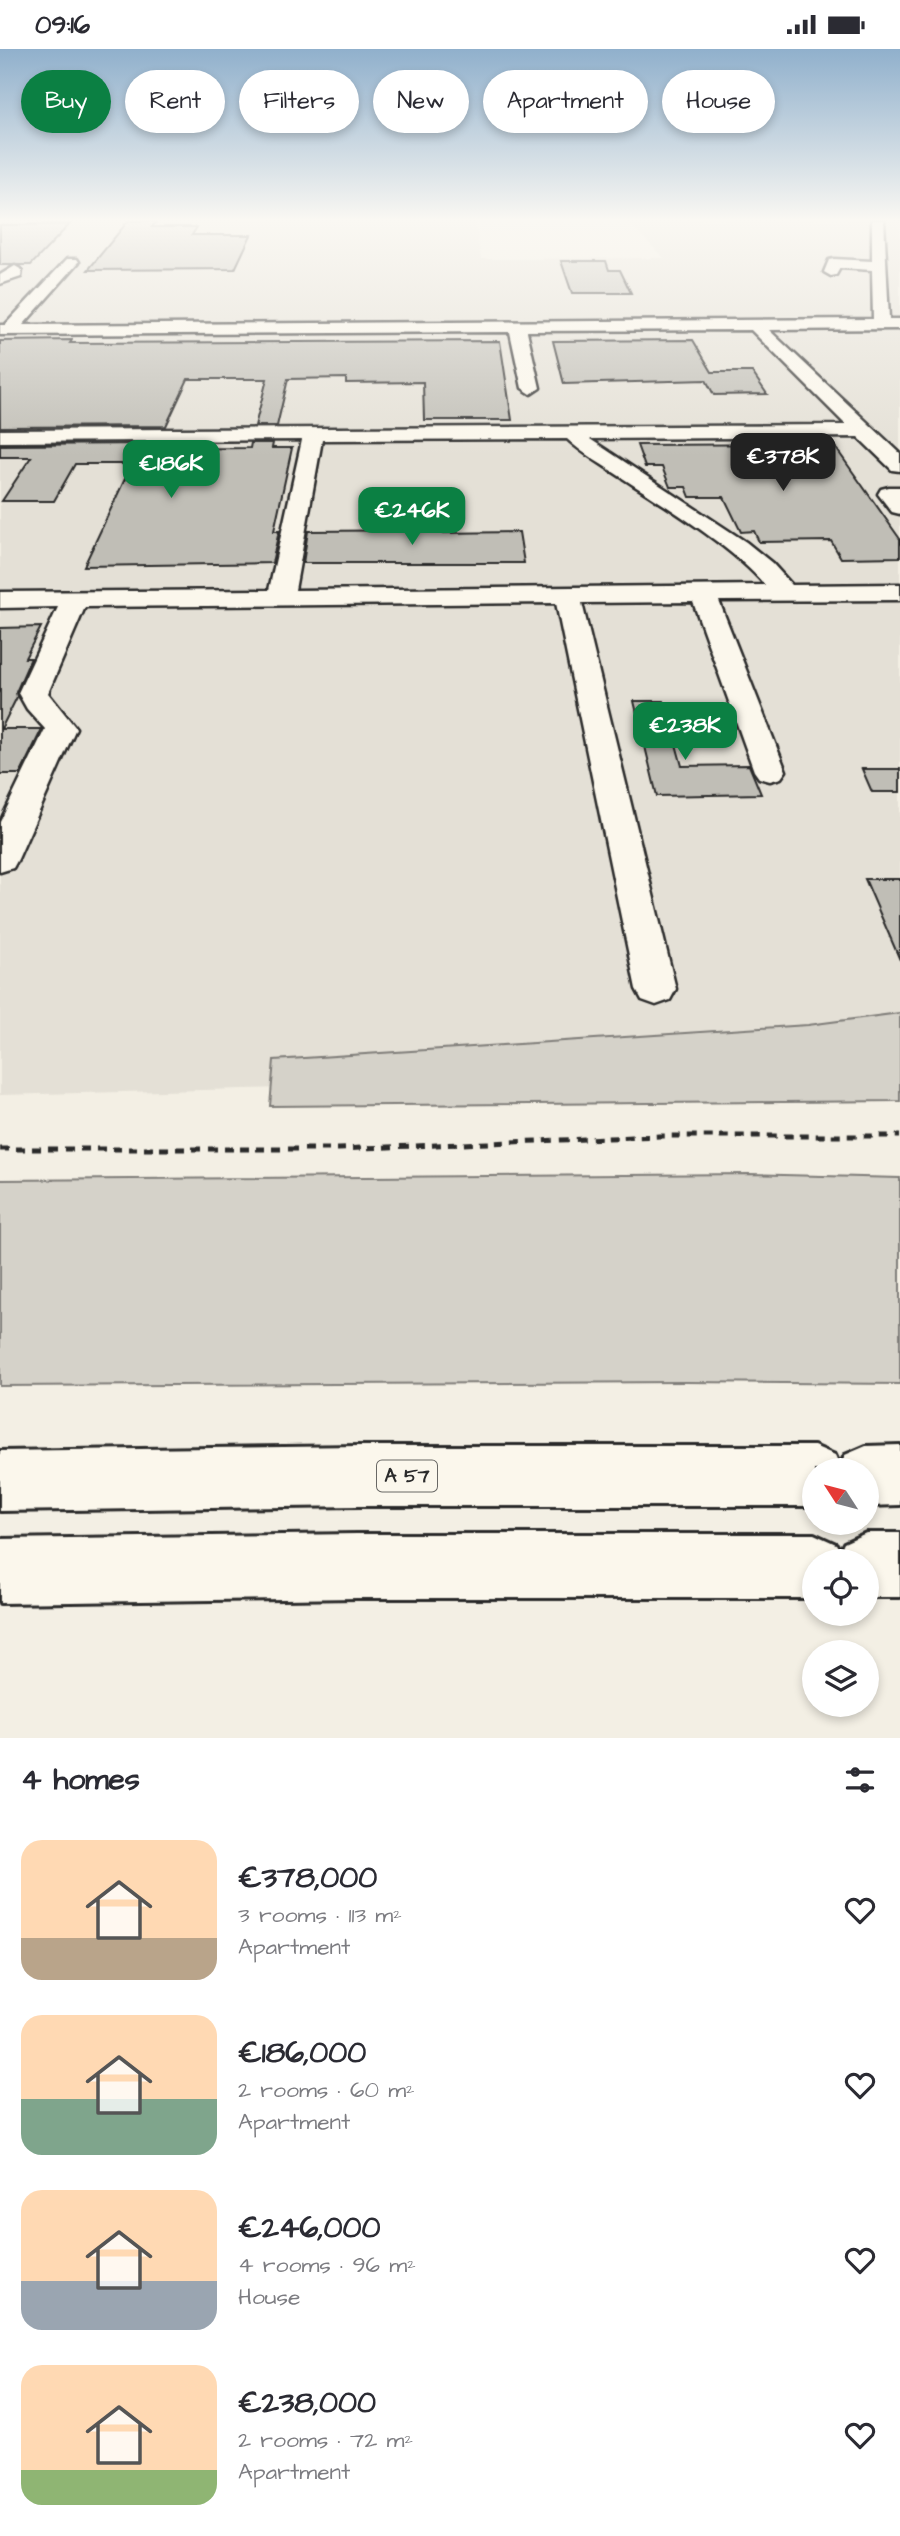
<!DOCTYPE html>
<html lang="en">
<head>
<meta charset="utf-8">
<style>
	:root { --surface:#fff; --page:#f7f7f7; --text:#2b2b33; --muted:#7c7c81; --accent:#0b8043 }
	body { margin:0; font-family:"Architects Daughter",sans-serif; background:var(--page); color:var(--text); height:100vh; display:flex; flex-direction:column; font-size:26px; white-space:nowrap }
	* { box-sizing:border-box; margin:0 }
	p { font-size:23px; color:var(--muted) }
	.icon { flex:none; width:38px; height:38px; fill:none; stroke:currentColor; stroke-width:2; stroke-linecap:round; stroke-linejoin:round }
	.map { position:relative; height:1689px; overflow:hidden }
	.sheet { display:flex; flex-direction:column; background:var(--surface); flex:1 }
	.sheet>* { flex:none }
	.top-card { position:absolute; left:21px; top:21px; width:859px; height:63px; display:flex; gap:14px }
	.needle { width:46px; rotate:306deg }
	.buttons { position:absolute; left:802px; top:1409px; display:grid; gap:14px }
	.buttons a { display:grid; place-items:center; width:77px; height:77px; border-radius:50%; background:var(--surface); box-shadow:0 4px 10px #0003; font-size:35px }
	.price { position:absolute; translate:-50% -60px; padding:0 16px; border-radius:14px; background:var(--accent); color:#fff; font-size:23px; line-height:46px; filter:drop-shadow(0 2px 4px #0008) }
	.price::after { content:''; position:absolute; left:50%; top:42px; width:21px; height:16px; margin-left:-10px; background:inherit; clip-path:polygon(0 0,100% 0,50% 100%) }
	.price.on { background:#222; color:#fff }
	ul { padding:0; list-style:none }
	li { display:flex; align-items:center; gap:21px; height:175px; padding:0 21px }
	li span { display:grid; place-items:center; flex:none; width:196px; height:140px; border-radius:21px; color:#555 }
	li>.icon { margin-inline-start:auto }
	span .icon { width:84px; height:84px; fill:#fffc; stroke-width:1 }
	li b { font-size:30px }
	h2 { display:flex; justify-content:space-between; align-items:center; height:84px; padding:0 21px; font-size:30px }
	.tag { padding:0 24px; border-radius:32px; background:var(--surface); box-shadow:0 4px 10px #0003; font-size:24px; line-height:63px }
	.tag.on { background:var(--accent); color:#fff }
	.status { display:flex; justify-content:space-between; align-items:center; height:49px; padding:0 35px; background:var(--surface); direction:ltr }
	.status svg { height:19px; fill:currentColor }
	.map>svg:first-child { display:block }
	.built { fill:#e4e0d6 }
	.green { fill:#d5d2c9; stroke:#807e7a; stroke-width:2 }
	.building { fill:#c0beb6; stroke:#2b2b2b; stroke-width:2 }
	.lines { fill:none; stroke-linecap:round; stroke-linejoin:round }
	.minor-casing { stroke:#2b2b2b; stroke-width:5 }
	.highway-casing { stroke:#2b2b2b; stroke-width:6 }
	.path { stroke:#2b2b2b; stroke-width:5; stroke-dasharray:9 7; stroke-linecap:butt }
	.minor { fill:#fbf7ec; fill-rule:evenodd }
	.highway { fill:#fbf7ec; fill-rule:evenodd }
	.labels { text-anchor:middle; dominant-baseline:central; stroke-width:5; stroke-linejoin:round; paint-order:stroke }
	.shield { fill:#fbf7ec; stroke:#696865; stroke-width:2 }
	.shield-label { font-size:19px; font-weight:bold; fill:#2b2b2b }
</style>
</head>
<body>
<div class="status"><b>09:16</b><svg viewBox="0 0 49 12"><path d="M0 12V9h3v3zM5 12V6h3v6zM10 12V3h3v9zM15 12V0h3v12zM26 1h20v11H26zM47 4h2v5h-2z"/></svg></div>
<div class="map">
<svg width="900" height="1689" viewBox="0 0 900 1689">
	<rect width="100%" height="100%" fill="#f3efe4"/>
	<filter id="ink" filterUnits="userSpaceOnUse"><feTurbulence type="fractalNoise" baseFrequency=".0143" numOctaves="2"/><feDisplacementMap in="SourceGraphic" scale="14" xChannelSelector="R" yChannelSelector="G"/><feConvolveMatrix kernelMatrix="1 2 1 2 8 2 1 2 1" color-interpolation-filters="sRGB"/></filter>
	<g filter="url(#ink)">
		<!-- built -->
		<path class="built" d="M0,171H475L481,210H489L664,209L625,171H900V1024L0,1046Z"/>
		<!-- green -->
		<g class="green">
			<path d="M900,964V1052L270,1057L274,1011L808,976Z"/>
			<path d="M749,1125L900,1129V1335L685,1333L0,1337V1131Z"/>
		</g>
		<!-- building -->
		<g class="building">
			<path d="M128,172H157L152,178H197L192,186H251L235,220L88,221Z"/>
			<path d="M70,175L31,216H0V176Z"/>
			<path d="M561,212H606L609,221H620L631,244H572Z"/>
			<path d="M72,291L70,294L500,292L512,371H424L423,333L346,334V329L288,330L277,377H255L267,330H188L166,377L0,378V292Z"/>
			<path d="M693,291L712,323H752L767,345L714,346L706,331L564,335L553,292Z"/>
			<path d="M251,394H273L272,399H292L274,482H279L272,514L84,517L132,415H75L54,452H2L31,408H0V396L158,395L155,400L250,399Z"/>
			<path d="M833,395L900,490V508L841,509L831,492L759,493L754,482L741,483L724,448H690L686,438H670L662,418H645L637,396Z"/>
			<path d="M439,481V484L519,483L524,514H303L308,482Z"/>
			<path d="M41,578L25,609H31L16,643L17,648L1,680H42L20,725H0V579Z"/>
			<path d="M634,652H664L682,717L749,716L761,745L657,747Z"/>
			<path d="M862,720H900V743H872Z"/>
			<path d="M865,830H900V911Z"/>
		</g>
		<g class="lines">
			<defs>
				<g id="minor">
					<path d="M872,171H884L889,270H900V280L769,281L900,404V422L892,421L858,388L590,390L746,493L772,514L792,536L900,535V551L719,552L786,722L781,729L770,732L759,729L754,722L693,553L582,554L676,940L670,951L656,956L642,951L636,940L556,554L85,558L48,644L76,679L18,810L13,819L0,823V773L45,680L27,660L18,644L58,558L0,559V543L269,541L302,391L0,393V381L846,376L751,281L527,282L540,339L531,345L522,339L510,283L0,286V276H5L67,210H77L79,213L23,276L873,270L872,221L840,219L836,226L831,227L824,223L829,211L834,210L872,212ZM567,390C584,406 605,417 624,430C666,457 734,499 765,536L295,541L322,391Z"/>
					<path d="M15,217L22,221L21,228L0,235V226Z"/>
					<path d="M889,438H900V465L892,463L878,445L881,440Z"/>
				</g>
				<g id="highway">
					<path d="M900,1396V1456L866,1457V1421H814V1457H359L0,1462V1402L359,1397H814L835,1406L840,1417L845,1406L866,1397Z"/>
					<path d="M866,1484H900V1548H866V1512H814V1549H357L0,1554V1490L357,1485H814L836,1495L840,1502L844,1494Z"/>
				</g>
			</defs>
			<!-- minor casing -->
			<use href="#minor" class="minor-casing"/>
			<!-- highway casing -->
			<use href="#highway" class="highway-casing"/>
			<!-- path -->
			<path class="path" d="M0,1100H339L659,1087H900"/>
			<!-- minor -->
			<use href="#minor" class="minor"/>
			<!-- highway -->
			<use href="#highway" class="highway"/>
		</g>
	</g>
	<!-- sky -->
	<linearGradient id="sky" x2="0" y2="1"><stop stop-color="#90b0cc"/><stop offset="0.42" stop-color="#faf8f3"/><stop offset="1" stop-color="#faf8f3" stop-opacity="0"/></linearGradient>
	<rect width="900" height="407" fill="url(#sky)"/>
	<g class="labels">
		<!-- shield labels -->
		<rect class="shield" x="377" y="1411.5" width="60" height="31" rx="5"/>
		<g class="shield-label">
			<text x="407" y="1427">A 57</text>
		</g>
	</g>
</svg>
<div class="buttons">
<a><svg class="needle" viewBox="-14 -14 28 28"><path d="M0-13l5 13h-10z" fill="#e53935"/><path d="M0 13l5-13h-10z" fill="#7c7c81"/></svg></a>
<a><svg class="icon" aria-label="locate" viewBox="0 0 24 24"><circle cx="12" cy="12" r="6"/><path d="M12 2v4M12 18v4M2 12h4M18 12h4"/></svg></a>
<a><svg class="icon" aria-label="layers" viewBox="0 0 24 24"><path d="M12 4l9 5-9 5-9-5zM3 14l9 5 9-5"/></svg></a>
</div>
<b class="price on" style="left:783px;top:444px">€378K</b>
<b class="price" style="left:171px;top:451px">€186K</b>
<b class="price" style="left:412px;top:498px">€246K</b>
<b class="price" style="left:685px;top:713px">€238K</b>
<div class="top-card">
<a class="tag on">Buy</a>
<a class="tag">Rent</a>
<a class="tag">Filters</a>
<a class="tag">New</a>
<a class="tag">Apartment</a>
<a class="tag">House</a>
</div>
</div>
<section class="sheet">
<h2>4 homes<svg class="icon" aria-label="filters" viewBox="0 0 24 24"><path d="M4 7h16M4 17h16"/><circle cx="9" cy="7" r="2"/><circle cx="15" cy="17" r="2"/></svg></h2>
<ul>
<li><span style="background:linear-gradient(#ffd9b3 70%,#b9a48a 0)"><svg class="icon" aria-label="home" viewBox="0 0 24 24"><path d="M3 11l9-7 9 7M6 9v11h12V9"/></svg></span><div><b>€378,000</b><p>3 rooms · 113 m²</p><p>Apartment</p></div><svg class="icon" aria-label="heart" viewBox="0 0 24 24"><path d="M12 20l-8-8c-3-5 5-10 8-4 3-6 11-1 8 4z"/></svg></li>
<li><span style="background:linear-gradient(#ffd9b3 60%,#7fa58c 0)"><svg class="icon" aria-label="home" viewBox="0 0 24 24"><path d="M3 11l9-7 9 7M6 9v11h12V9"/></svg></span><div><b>€186,000</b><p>2 rooms · 60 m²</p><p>Apartment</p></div><svg class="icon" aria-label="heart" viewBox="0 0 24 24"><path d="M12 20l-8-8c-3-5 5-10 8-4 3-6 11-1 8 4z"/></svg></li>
<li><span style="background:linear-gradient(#ffd9b3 65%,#9aa5b1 0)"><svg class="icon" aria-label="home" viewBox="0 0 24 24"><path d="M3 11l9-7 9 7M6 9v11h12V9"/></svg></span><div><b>€246,000</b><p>4 rooms · 96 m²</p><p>House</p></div><svg class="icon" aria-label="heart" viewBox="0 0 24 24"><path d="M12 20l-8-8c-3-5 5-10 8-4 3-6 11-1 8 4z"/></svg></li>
<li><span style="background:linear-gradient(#ffd9b3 75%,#8fb573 0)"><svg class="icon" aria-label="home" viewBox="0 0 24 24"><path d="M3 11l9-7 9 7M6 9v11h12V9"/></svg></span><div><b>€238,000</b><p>2 rooms · 72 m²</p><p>Apartment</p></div><svg class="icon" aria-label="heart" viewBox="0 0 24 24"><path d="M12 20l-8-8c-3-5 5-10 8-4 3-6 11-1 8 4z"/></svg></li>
</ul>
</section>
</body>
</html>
